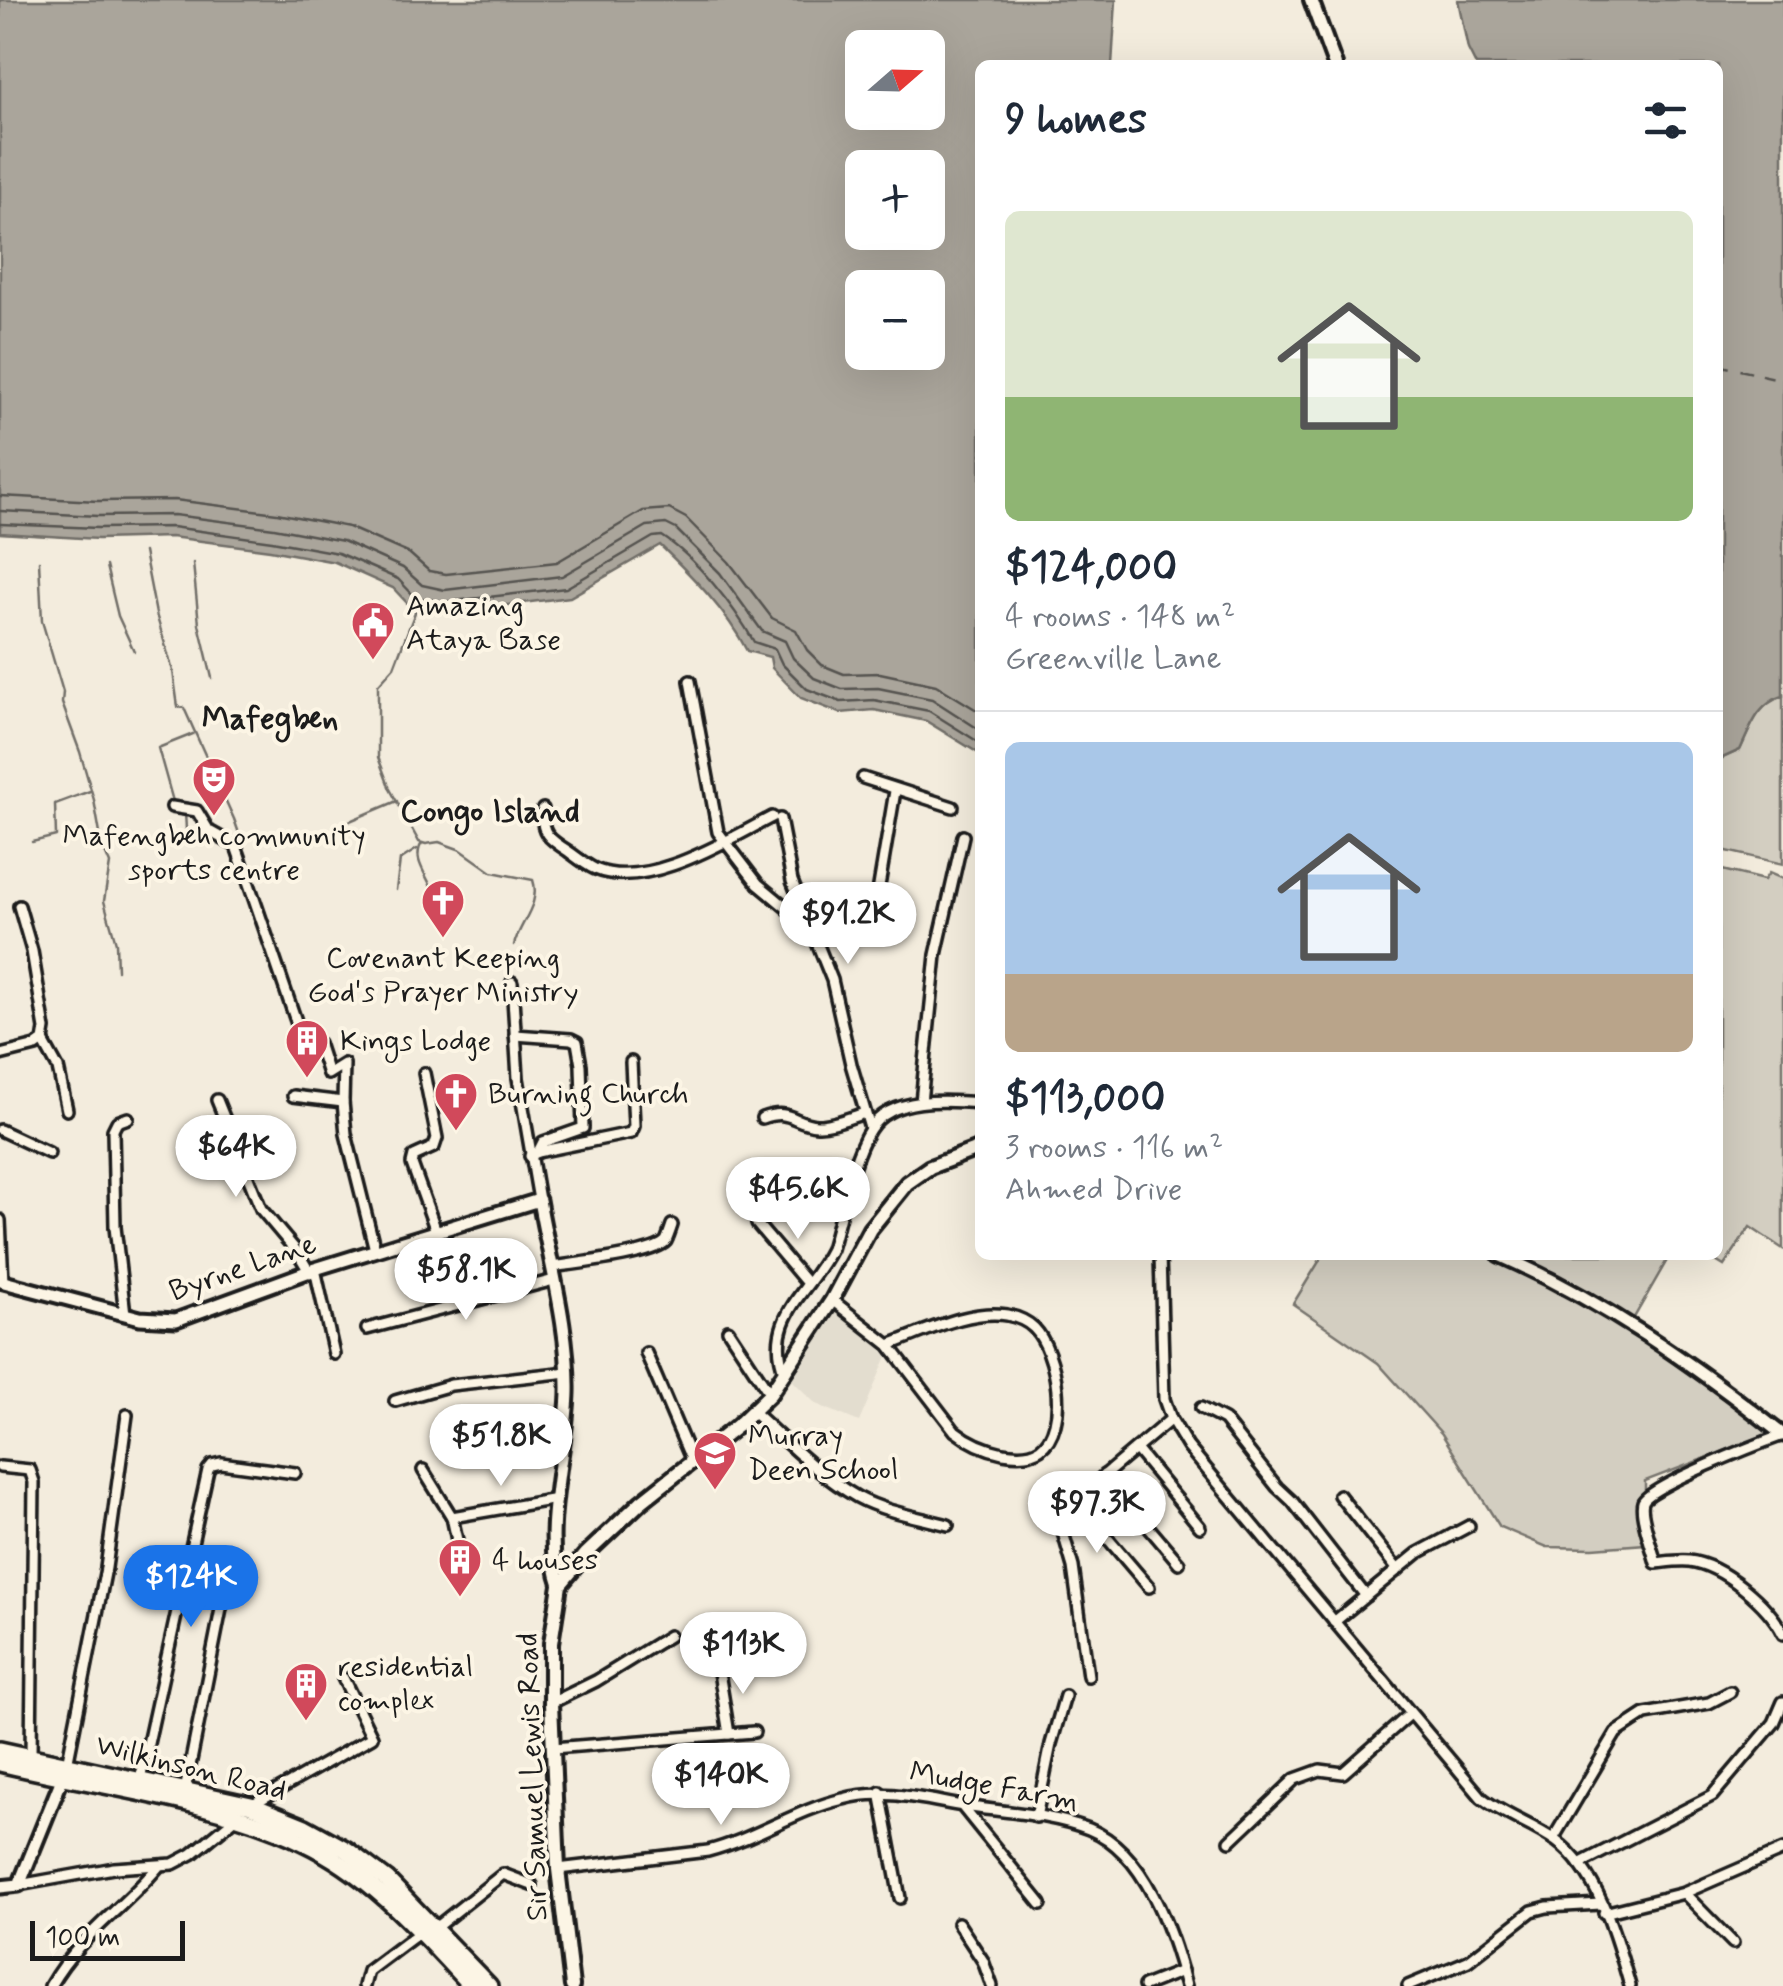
<!DOCTYPE html>
<html lang="en">
<head>
<meta charset="utf-8">
<style>
	:root { --surface:#fff; --page:#f6f6f7; --text:#1f2937; --muted:#747a83; --line:#e0e1e3; --accent:#1a73e8 }
	body { margin:0; font-family:Mynerve,sans-serif; background:var(--page); color:var(--text); height:100vh; display:flex; flex-direction:column; font-size:38px; white-space:nowrap }
	* { box-sizing:border-box; margin:0 }
	p { font-size:32px; color:var(--muted) }
	.icon { flex:none; width:55px; height:55px; fill:none; stroke:currentColor; stroke-width:2; stroke-linecap:round; stroke-linejoin:round }
	.map { position:relative; flex:1; overflow:hidden }
	.details { position:absolute; left:975px; top:60px; width:748px; height:1200px; display:flex; flex-direction:column; background:var(--surface); border-radius:15px; box-shadow:0 10px 40px #0002 }
	.details>* { flex:none }
	.needle { width:65px; rotate:70deg }
	.controls { position:absolute; left:845px; top:30px; display:grid; gap:20px }
	.controls a { display:grid; place-items:center; width:100px; height:100px; border-radius:15px; background:var(--surface); box-shadow:0 10px 40px #0002; font-size:50px }
	.scale { position:absolute; left:30px; bottom:25px; width:155px; box-sizing:border-box; padding-left:10px; border:5px solid #1c1c1c; border-top:0; font-size:28px; line-height:35px; white-space:nowrap; color:#1c1c1c; -webkit-text-stroke:8px #fcf5e5; paint-order:stroke }
	.price { position:absolute; translate:-50% -85px; padding:0 22px; border-radius:35px; background:#fff; color:#222; font-size:32px; line-height:65px; filter:drop-shadow(0 2px 5px #0008) }
	.price::after { content:''; position:absolute; left:50%; top:60px; width:30px; height:22px; margin-left:-15px; background:inherit; clip-path:polygon(0 0,100% 0,50% 100%) }
	.price.active { background:var(--accent); color:#fff }
	ul { padding:0; list-style:none }
	li { display:grid; align-content:center; gap:20px; height:530px; padding:0 30px }
	li+li { border-top:2px solid var(--line) }
	li span { display:grid; place-items:center; height:310px; border-radius:15px; color:#555 }
	li>.icon { margin-inline-start:auto }
	span .icon { width:180px; height:180px; fill:#fffc; stroke-width:1 }
	li b { font-size:42px }
	h2 { display:flex; justify-content:space-between; align-items:center; height:120px; padding:0 30px; font-size:42px }
	.map>svg:first-child { display:block }
	.built { fill:#e3ddcf }
	.green { fill:#d3cec1; stroke:#78756e; stroke-width:2.5 }
	.water { fill:#aaa59b; stroke:#716e68; stroke-width:2.5; fill-rule:evenodd }
	.lines { fill:none; stroke-linecap:round; stroke-linejoin:round }
	.shore { stroke:#55534f; stroke-width:2.5 }
	.stream { stroke:#716e68; stroke-width:2.5 }
	.ferry { stroke:#55534f; stroke-width:2.5; stroke-dasharray:12 10; stroke-linecap:butt }
	.minor-casing { stroke:#1c1c1c; stroke-width:16 }
	.tertiary-casing { stroke:#1c1c1c; stroke-width:19 }
	.secondary-casing { stroke:#1c1c1c; stroke-width:20 }
	.primary-casing { stroke:#1c1c1c; stroke-width:22 }
	.minor { stroke:#fcf5e5; stroke-width:9 }
	.tertiary { stroke:#fcf5e5; stroke-width:11 }
	.secondary { stroke:#fcf5e5; stroke-width:12 }
	.primary { stroke:#fcf5e5; stroke-width:15 }
	.labels { text-anchor:middle; dominant-baseline:central; stroke-width:8; stroke-linejoin:round; paint-order:stroke }
	.poi-label { font-size:30px; fill:#1c1c1c; stroke:#fcf5e5; text-anchor:start }
	.street-label { font-size:30px; fill:#1c1c1c; stroke:#fcf5e5 }
	.neighbourhood-label { font-size:32px; font-weight:bold; fill:#1c1c1c; stroke:#fcf5e5 }
</style>
</head>
<body>
<div class="map">
<svg width="1783" height="1986" viewBox="0 0 1783 1986">
	<rect width="100%" height="100%" fill="#f3ecdd"/>
	<filter id="ink" filterUnits="userSpaceOnUse"><feTurbulence type="fractalNoise" baseFrequency=".01" numOctaves="2"/><feDisplacementMap in="SourceGraphic" scale="20" xChannelSelector="R" yChannelSelector="G"/><feConvolveMatrix kernelMatrix="1 2 1 2 8 2 1 2 1" color-interpolation-filters="sRGB"/></filter>
	<g filter="url(#ink)">
		<!-- built -->
		<path class="built" d="M835,1313L864,1332L887,1356L859,1422L816,1404L792,1380Z"/>
		<!-- green -->
		<g class="green">
			<path d="M1783,696V864L1718,849V760L1740,750C1751,727 1757,704 1783,696Z"/>
			<path d="M1718,869L1764,880L1769,873L1783,879V1249L1750,1227L1724,1266L1706,1255H1718Z"/>
			<path d="M1323,1255H1670L1627,1330L1771,1433L1645,1481V1544L1593,1548L1547,1547L1500,1527L1442,1434L1378,1363L1293,1304Z"/>
		</g>
		<!-- water -->
		<g class="water">
			<path d="M0,0H1116L1112,65H980V754L926,721L874,710L840,713L801,698L772,668L770,657L747,651C726,610 693,577 660,545L570,597L445,613L410,606L393,588L335,562L270,550L171,537L98,539L0,533ZM862,48H928V112H862ZM862,168H928V232H862ZM862,288H928V352H862Z"/>
			<path d="M1458,0H1783V696C1757,704 1751,727 1740,750L1718,760V65H1476L1468,49Z"/>
		</g>
		<g class="lines">
			<!-- shore -->
			<g class="shore">
				<path d="M0,496L98,501L175,500L277,513L348,527L410,554L429,571L446,574L557,562L643,511L669,509L686,518L729,562L772,618L796,630L807,650L822,665L844,674L880,673L936,685L980,712"/>
				<path d="M0,511L98,516L174,515L274,528L343,541L403,568L422,585L445,590L562,576L647,526L666,524L676,529L720,573L762,631L785,641L793,658L814,678L842,689L878,688L932,699L980,730"/>
				<path d="M0,524L98,528L172,527L272,541L338,553L398,579L415,597L445,602L566,588L653,537L662,536C696,558 734,606 754,642L775,649L782,664L807,689L841,702L874,700L929,711L980,743"/>
			</g>
			<!-- stream -->
			<g class="stream">
				<path d="M144,552L156,614L173,671L178,707L184,708L234,819L249,862"/>
				<path d="M39,561L42,621L63,692L62,703L80,752L94,800L102,845L110,864L104,901L116,943L117,970"/>
				<path d="M193,563L199,624L212,678"/>
				<path d="M106,566L118,616L134,651"/>
				<path d="M417,607L394,667L378,685V757L390,789L419,842L426,844L439,842L461,850L492,872L533,880C541,904 520,922 514,945"/>
				<path d="M174,805L158,748L193,734"/>
				<path d="M185,812L186,830"/>
				<path d="M345,823L397,801"/>
				<path d="M32,842L56,836L55,804L90,791"/>
				<path d="M422,843C411,860 428,875 433,892L437,893"/>
				<path d="M396,890L400,860L417,849"/>
			</g>
			<!-- ferry -->
			<path class="ferry" d="M1718,365L1783,380"/>
			<defs>
				<g id="minor">
					<path d="M690,681L718,832L758,884L806,924"/>
					<path d="M863,778L953,807"/>
					<path d="M172,807L197,811L209,831L236,846L297,1024L304,1033L318,1043L328,1074L344,1064L343,1102L346,1134L375,1250"/>
					<path d="M543,809C540,833 549,839 568,851C576,857 586,865 595,869C647,891 727,840 772,817"/>
					<path d="M780,819L792,881L832,980L851,1064L870,1128"/>
					<path d="M802,910L872,909L876,904L895,791"/>
					<path d="M512,982L518,1078L539,1200"/>
					<path d="M515,1035L571,1039L577,1042L581,1065L583,1128L543,1142L538,1152L530,1156"/>
					<path d="M43,1041L58,1068L67,1110"/>
					<path d="M0,1055L36,1046L43,1041L45,1029L32,951L19,906"/>
					<path d="M424,1073L437,1138L434,1147L414,1156L412,1164L436,1231"/>
					<path d="M293,1096L343,1102"/>
					<path d="M217,1100L261,1209L298,1253L310,1273"/>
					<path d="M921,1102L936,955L963,836"/>
					<path d="M762,1118C791,1108 792,1123 817,1125C831,1126 851,1117 865,1113"/>
					<path d="M0,1130L49,1153"/>
					<path d="M538,1152L631,1133L634,1126L631,1062"/>
					<path d="M776,1207L756,1219L757,1224L806,1282"/>
					<path d="M0,1220L3,1282"/>
					<path d="M1160,1255L1164,1399L1171,1419L1188,1447L1482,1798C1505,1816 1532,1824 1556,1841C1599,1872 1616,1937 1630,1986"/>
					<path d="M552,1267C572,1264 654,1255 666,1241C667,1239 671,1228 672,1225"/>
					<path d="M315,1269L334,1354"/>
					<path d="M832,1300L889,1345L955,1431C970,1443 984,1449 1003,1453C1015,1455 1030,1456 1040,1449C1070,1428 1057,1351 1034,1328C1027,1321 1017,1317 1007,1315C968,1309 925,1332 889,1345"/>
					<path d="M125,1314L115,1227L113,1130L117,1122L128,1118"/>
					<path d="M367,1329L554,1280"/>
					<path d="M728,1330L770,1394"/>
					<path d="M646,1353L692,1461"/>
					<path d="M785,1374C763,1318 810,1292 831,1249C841,1216 852,1156 870,1129C891,1096 947,1100 980,1103"/>
					<path d="M395,1401L451,1385L568,1372"/>
					<path d="M1201,1408L1224,1420L1277,1487L1292,1501L1366,1596"/>
					<path d="M753,1412C786,1441 818,1475 857,1497C885,1512 918,1517 948,1525"/>
					<path d="M1783,1435C1761,1443 1649,1486 1643,1502C1639,1513 1653,1551 1656,1563C1666,1562 1678,1560 1689,1561C1723,1565 1769,1605 1783,1634"/>
					<path d="M1136,1449L1200,1527"/>
					<path d="M0,1467L30,1470L34,1482L31,1756"/>
					<path d="M423,1470L452,1517L465,1577"/>
					<path d="M1104,1475L1179,1563"/>
					<path d="M1339,1495L1398,1570"/>
					<path d="M1075,1500L1149,1587"/>
					<path d="M452,1517L557,1499"/>
					<path d="M1334,1622L1418,1553L1469,1526"/>
					<path d="M718,1666L729,1734"/>
					<path d="M1088,1676L1073,1567L1062,1529V1511L1171,1419"/>
					<path d="M551,1703L596,1681L669,1636"/>
					<path d="M553,1748L754,1732"/>
					<path d="M67,1765L106,1568L127,1415"/>
					<path d="M140,1780L208,1470L212,1465L221,1463L295,1473"/>
					<path d="M185,1791L222,1604L240,1588L245,1566"/>
					<path d="M880,1792L900,1898"/>
					<path d="M251,1805L372,1737L343,1678"/>
					<path d="M961,1805L1041,1904"/>
					<path d="M1036,1817L1051,1744L1065,1696"/>
					<path d="M1553,1839L1616,1733L1645,1714L1709,1703L1730,1692"/>
					<path d="M1230,1841L1295,1779L1320,1770L1343,1773L1410,1714"/>
					<path d="M1579,1864L1712,1796L1774,1723L1783,1702"/>
					<path d="M558,1869L708,1851C755,1839 796,1810 843,1799C883,1788 922,1799 963,1806C1003,1812 1051,1814 1089,1829C1146,1852 1172,1933 1186,1986"/>
					<path d="M19,1885L114,1868L173,1864L192,1854L237,1817"/>
					<path d="M1684,1893L1733,1943"/>
					<path d="M1604,1913L1684,1893L1783,1850"/>
					<path d="M958,1923L983,1961L992,1986"/>
					<path d="M435,1928L503,1874L532,1885"/>
					<path d="M50,1986C80,1934 120,1912 158,1867"/>
					<path d="M364,1986L368,1971L420,1932"/>
					<path d="M1144,1986L1182,1971"/>
					<path d="M1408,1986L1468,1961L1532,1911L1547,1907L1601,1904"/>
				</g>
				<g id="tertiary">
					<path d="M1499,1255C1603,1301 1694,1364 1783,1435"/>
					<path d="M0,1281L140,1318L176,1320L315,1269L539,1200C550,1263 569,1328 568,1392C567,1448 541,1534 560,1585"/>
					<path d="M0,1887L19,1885L66,1769"/>
				</g>
				<g id="secondary">
					<path d="M1311,0L1335,65"/>
					<path d="M572,1986L558,1869L551,1703V1643L560,1585L586,1554L641,1502L737,1426L770,1394L832,1300L870,1229L907,1183L930,1167L980,1148"/>
				</g>
				<g id="primary">
					<path d="M0,1750L251,1805L305,1827L347,1850L387,1880L489,1986"/>
					<path d="M0,1763C94,1786 217,1800 303,1842C371,1874 421,1932 471,1986"/>
				</g>
			</defs>
			<!-- minor casing -->
			<use href="#minor" class="minor-casing"/>
			<!-- tertiary casing -->
			<use href="#tertiary" class="tertiary-casing"/>
			<!-- secondary casing -->
			<use href="#secondary" class="secondary-casing"/>
			<!-- primary casing -->
			<use href="#primary" class="primary-casing"/>
			<!-- minor -->
			<use href="#minor" class="minor"/>
			<!-- tertiary -->
			<use href="#tertiary" class="tertiary"/>
			<!-- secondary -->
			<use href="#secondary" class="secondary"/>
			<!-- primary -->
			<use href="#primary" class="primary"/>
		</g>
	</g>
	<!-- icons -->
	<defs>
		<symbol id="civic-pin" viewBox="-11 -11 22 30"><path d="M0 17L-7.5 6A9.5 9.5 0 1 1 7.5 6Z" fill="#d1495b" stroke="#fcf5e5"/><path d="M-.6-6.5H3V-4.5H.6V-3L4-1V1h2V6H-6V1h2V-1L-.6-3ZM-1.2 2.5V6h2.4V2.5Z" fill="#fff"/></symbol>
		<symbol id="theatre-pin" viewBox="-11 -11 22 30"><path d="M0 17L-7.5 6A9.5 9.5 0 1 1 7.5 6Z" fill="#d1495b" stroke="#fcf5e5"/><path d="M-5-5.5Q0-4 5-5.5V0Q5 5 0 6Q-5 5-5 0ZM-3.3-2.5H-1v1.5H-3.3ZM1-2.5H3.3v1.5H1ZM-2.8 1Q0 5.5 2.8 1Z" fill="#fff"/></symbol>
		<symbol id="church-pin" viewBox="-11 -11 22 30"><path d="M0 17L-7.5 6A9.5 9.5 0 1 1 7.5 6Z" fill="#d1495b" stroke="#fcf5e5"/><path d="M-1.2-6h2.4v3.5h3.3v2.4h-3.3V6h-2.4V-.1h-3.3v-2.4h3.3Z" fill="#fff"/></symbol>
		<symbol id="building-pin" viewBox="-11 -11 22 30"><path d="M0 17L-7.5 6A9.5 9.5 0 1 1 7.5 6Z" fill="#d1495b" stroke="#fcf5e5"/><path d="M-4-6H4V6H1V3H-1V6H-4ZM-2.5-4.3h1.7v1.8h-1.7ZM.8-4.3h1.7v1.8H.8ZM-2.5-1h1.7V.8h-1.7ZM.8-1h1.7V.8H.8Z" fill="#fff"/></symbol>
		<symbol id="school-pin" viewBox="-11 -11 22 30"><path d="M0 17L-7.5 6A9.5 9.5 0 1 1 7.5 6Z" fill="#d1495b" stroke="#fcf5e5"/><path d="M0-5L7-2L0 1L-7-2ZM-4 1L0 2.5L4 1V4Q0 6-4 4Z" fill="#fff"/></symbol>
	</defs>
	<g fill-rule="evenodd">
		<use href="#civic-pin" x="348" y="598" width="50" height="68"/>
		<use href="#theatre-pin" x="189" y="754" width="50" height="68"/>
		<use href="#church-pin" x="418" y="876" width="50" height="68"/>
		<use href="#building-pin" x="282" y="1016" width="50" height="68"/>
		<use href="#church-pin" x="431" y="1069" width="50" height="68"/>
		<use href="#school-pin" x="690" y="1428" width="50" height="68"/>
		<use href="#building-pin" x="435" y="1535" width="50" height="68"/>
		<use href="#building-pin" x="281" y="1659" width="50" height="68"/>
	</g>
	<g class="labels">
		<!-- poi labels -->
		<g class="poi-label">
			<text x="406" y="606">Amazing<tspan x="406" dy="34">Ataya Base</tspan></text>
			<text x="214" y="836" text-anchor="middle">Mafengbeh community<tspan x="214" dy="34">sports centre</tspan></text>
			<text x="443" y="958" text-anchor="middle">Covenant Keeping<tspan x="443" dy="34">God's Prayer Ministry</tspan></text>
			<text x="340" y="1041">Kings Lodge</text>
			<text x="488" y="1094">Burning Church</text>
			<text x="748" y="1436">Murray<tspan x="748" dy="34">Deen School</tspan></text>
			<text x="492" y="1560">4 houses</text>
			<text x="338" y="1667">residential<tspan x="338" dy="34">complex</tspan></text>
		</g>
		<!-- street labels -->
		<g class="street-label">
			<text transform="translate(243 1268) rotate(-19)">Byrne Lane</text>
			<text transform="translate(191 1768) rotate(14)">Wilkinson Road</text>
			<text transform="translate(533 1777) rotate(-92)">Sir Samuel Lewis Road</text>
			<text transform="translate(994 1787) rotate(10)">Mudge Farm</text>
		</g>
		<!-- neighbourhood labels -->
		<g class="neighbourhood-label">
			<text x="270" y="719">Mafegben</text>
			<text x="490" y="812">Congo Island</text>
		</g>
	</g>
</svg>
<div class="controls">
<a><svg class="needle" viewBox="-14 -14 28 28"><path d="M0-13l5 13h-10z" fill="#e53935"/><path d="M0 13l5-13h-10z" fill="#747a83"/></svg></a>
<a>+</a>
<a>−</a>
</div>
<div class="scale">100 m</div>
<b class="price" style="left:848px;top:967px">$91.2K</b>
<b class="price" style="left:236px;top:1200px">$64K</b>
<b class="price" style="left:798px;top:1242px">$45.6K</b>
<b class="price" style="left:466px;top:1323px">$58.1K</b>
<b class="price" style="left:501px;top:1489px">$51.8K</b>
<b class="price" style="left:1097px;top:1556px">$97.3K</b>
<b class="price active" style="left:191px;top:1630px">$124K</b>
<b class="price" style="left:743px;top:1697px">$113K</b>
<b class="price" style="left:721px;top:1828px">$140K</b>
<section class="details">
<h2>9 homes<svg class="icon" aria-label="filters" viewBox="0 0 24 24"><path d="M4 7h16M4 17h16"/><circle cx="9" cy="7" r="2"/><circle cx="15" cy="17" r="2"/></svg></h2>
<ul>
<li><span style="background:linear-gradient(#dfe7d0 60%,#8fb573 0)"><svg class="icon" aria-label="home" viewBox="0 0 24 24"><path d="M3 11l9-7 9 7M6 9v11h12V9"/></svg></span><div><b>$124,000</b><p>4 rooms · 148 m²</p><p>Greenville Lane</p></div></li>
<li><span style="background:linear-gradient(#a9c7e8 75%,#b9a48a 0)"><svg class="icon" aria-label="home" viewBox="0 0 24 24"><path d="M3 11l9-7 9 7M6 9v11h12V9"/></svg></span><div><b>$113,000</b><p>3 rooms · 116 m²</p><p>Ahmed Drive</p></div></li>
</ul>
</section>
</div>
</body>
</html>
